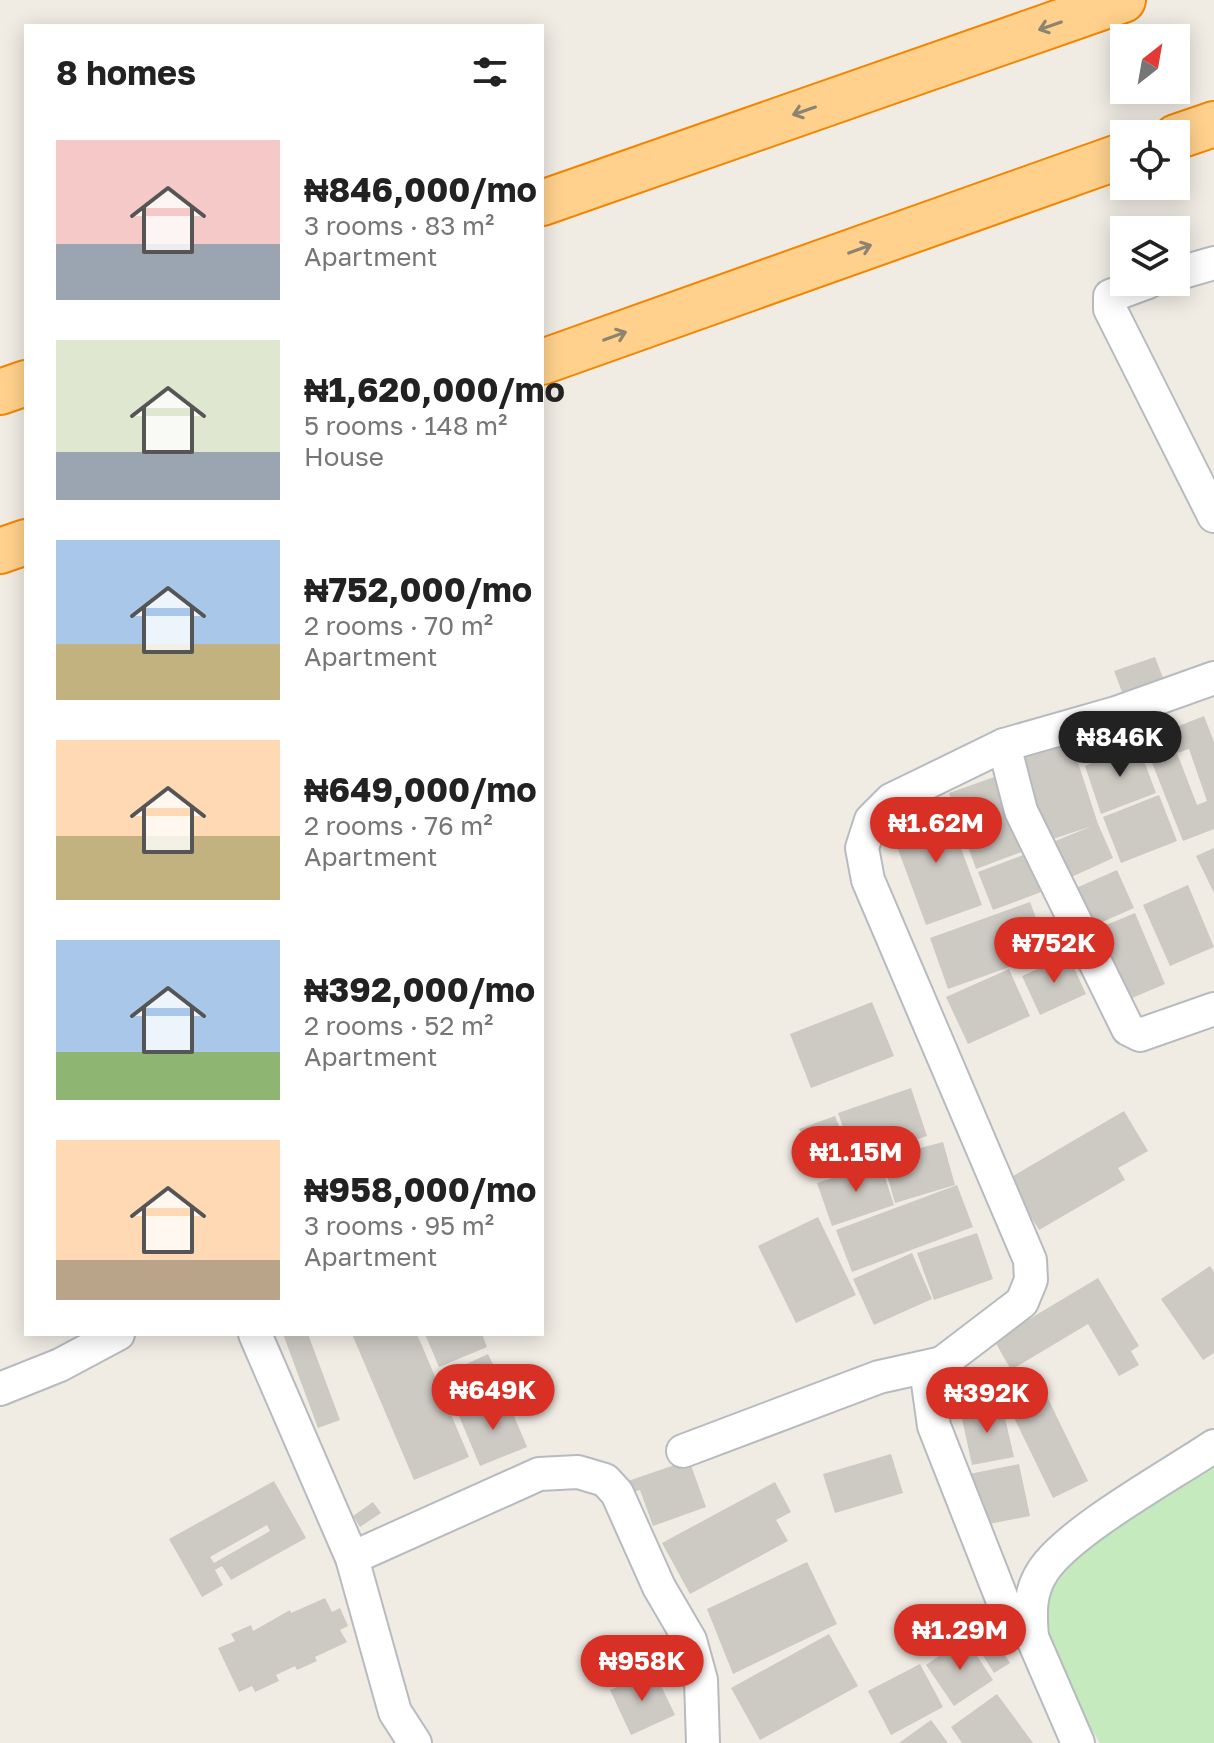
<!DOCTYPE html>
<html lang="en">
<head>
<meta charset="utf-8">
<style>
	:root { --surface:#fff; --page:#f2f2f2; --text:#222; --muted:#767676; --accent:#d93025 }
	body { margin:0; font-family:"Golos Text",sans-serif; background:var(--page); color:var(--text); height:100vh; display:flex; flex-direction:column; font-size:30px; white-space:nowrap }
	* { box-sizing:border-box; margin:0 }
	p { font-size:26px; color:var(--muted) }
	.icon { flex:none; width:44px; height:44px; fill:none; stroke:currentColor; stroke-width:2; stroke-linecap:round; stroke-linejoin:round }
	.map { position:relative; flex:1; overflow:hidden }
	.details { position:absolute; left:24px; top:24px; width:520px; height:1312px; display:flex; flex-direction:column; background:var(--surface); border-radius:0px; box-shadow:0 4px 20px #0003 }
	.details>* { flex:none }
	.needle { width:52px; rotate:31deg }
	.fabs { position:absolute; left:1110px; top:24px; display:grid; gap:16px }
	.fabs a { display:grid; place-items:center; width:80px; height:80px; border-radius:0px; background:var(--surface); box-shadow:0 4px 20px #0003; font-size:40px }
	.price { position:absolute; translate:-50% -68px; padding:0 18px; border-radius:28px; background:var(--accent); color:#fff; font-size:26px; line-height:52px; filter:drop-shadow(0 2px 4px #0008) }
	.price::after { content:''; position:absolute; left:50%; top:48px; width:24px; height:18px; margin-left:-12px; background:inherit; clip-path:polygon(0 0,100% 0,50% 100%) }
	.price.current { background:#222; color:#fff }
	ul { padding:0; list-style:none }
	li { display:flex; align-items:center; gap:24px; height:200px; padding:0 32px }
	li span { display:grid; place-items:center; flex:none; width:224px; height:160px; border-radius:0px; color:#555 }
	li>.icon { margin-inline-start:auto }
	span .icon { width:96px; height:96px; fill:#fffc; stroke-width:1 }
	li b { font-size:34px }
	h2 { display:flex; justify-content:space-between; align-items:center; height:96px; padding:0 32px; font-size:34px }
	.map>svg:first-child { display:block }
	.green { fill:#c4eabe }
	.building { fill:#cdc9c3; fill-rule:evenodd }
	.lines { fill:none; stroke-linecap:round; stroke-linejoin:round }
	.minor-casing { stroke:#b7bbbf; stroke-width:36 }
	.highway-casing { stroke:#f48500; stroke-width:48 }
	.minor { stroke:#fff; stroke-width:32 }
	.highway { stroke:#ffd18c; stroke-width:44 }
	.oneway { stroke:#8d8371 }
</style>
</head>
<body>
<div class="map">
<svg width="1214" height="1743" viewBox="0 0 1214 1743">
	<rect width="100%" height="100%" fill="#f0ece4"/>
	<!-- green -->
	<path class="green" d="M1214,1459V1743H1100C1078,1705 1050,1667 1044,1622C1037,1564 1171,1489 1214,1459Z"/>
	<!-- building -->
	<g class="building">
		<path d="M1155,657L1163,678L1122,692L1114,671Z"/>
		<path d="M1204,716L1214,742V829L1183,841L1143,740ZM1189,749L1207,801L1197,805L1177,753Z"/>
		<path d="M1071,741L1098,824L1113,858L1065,880L1048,844L1092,826L1050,840L1021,758Z"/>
		<path d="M1137,742L1156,793L1101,814L1085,766Z"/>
		<path d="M997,776L1024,851L976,869L949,793Z"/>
		<path d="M1159,795L1177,841L1121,863L1103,817Z"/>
		<path d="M945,805L982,905L926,925L889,825Z"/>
		<path d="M1214,848V893L1196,856Z"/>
		<path d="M1026,854L1041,892L993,910L978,872Z"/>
		<path d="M1117,870L1134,908L1084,930L1067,892Z"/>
		<path d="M1188,885L1214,947L1170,966L1143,905Z"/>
		<path d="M1030,902L1049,953L948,989L930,938Z"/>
		<path d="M1135,913L1165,984L1118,1004L1087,933Z"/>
		<path d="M1068,955L1086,994L1040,1015L1022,976Z"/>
		<path d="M1009,969L1030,1016L968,1044L946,997Z"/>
		<path d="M872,1002L894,1056L811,1088L790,1034Z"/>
		<path d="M911,1088L927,1136L855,1161L838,1113Z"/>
		<path d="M1124,1111L1148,1151L1118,1168L1125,1180L1039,1230L1008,1179Z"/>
		<path d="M835,1116L853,1161L818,1175L799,1129Z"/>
		<path d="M943,1142L955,1185L895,1203L882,1158Z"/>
		<path d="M880,1162L894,1205L832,1226L817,1183Z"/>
		<path d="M957,1185L973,1227L852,1272L836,1230Z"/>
		<path d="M818,1217L856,1295L796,1323L758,1246Z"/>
		<path d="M977,1233L993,1279L934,1300L917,1253Z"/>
		<path d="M912,1253L932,1299L874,1325L853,1279Z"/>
		<path d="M1210,1266L1214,1272V1353L1203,1360L1161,1299Z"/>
		<path d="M1098,1278L1139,1346L1131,1351L1139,1365L1119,1376L1088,1324L1011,1370L994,1340Z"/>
		<path d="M283,1334H308L340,1420L318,1428Z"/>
		<path d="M352,1334H417L469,1457L414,1480Z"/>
		<path d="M425,1334H482L487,1347L439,1367Z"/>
		<path d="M488,1354L506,1391L462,1411L445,1374Z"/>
		<path d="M1038,1378L1088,1481L1053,1498L1003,1395Z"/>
		<path d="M506,1397L527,1447L480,1466L459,1416Z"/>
		<path d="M1002,1405L1014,1457L972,1465L961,1414Z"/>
		<path d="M891,1454L903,1493L835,1513L823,1474Z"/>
		<path d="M689,1460L706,1507L653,1526L640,1490L632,1492L628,1481Z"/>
		<path d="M1019,1464L1030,1516L979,1526L969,1474Z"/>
		<path d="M274,1481L306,1538L231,1580L222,1566L215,1570L223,1585L202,1597L169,1539ZM267,1525L270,1531L214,1563L210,1557Z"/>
		<path d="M775,1482L791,1512L776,1520L788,1541L690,1594L662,1543Z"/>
		<path d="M373,1502L381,1513L360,1527L353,1516Z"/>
		<path d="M807,1562L837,1624L733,1674L707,1609Z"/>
		<path d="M325,1598L332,1612L340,1608L348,1626L340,1630L347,1642L315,1657L317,1661L297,1670L295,1666L276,1675L279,1681L255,1692L252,1686L239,1692L218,1648L235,1641L231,1634L251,1625L253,1631L290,1610L291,1613Z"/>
		<path d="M985,1623L1010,1663L994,1673L969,1633Z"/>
		<path d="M829,1634L858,1686L760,1740L731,1688Z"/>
		<path d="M965,1638L993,1680L954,1706L926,1665Z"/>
		<path d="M920,1664L943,1707L891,1735L868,1691Z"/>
		<path d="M654,1671L675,1715L631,1735L610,1690Z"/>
		<path d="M997,1694L1033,1743H962L951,1727Z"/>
		<path d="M931,1720L948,1743H899Z"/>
	</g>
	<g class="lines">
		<defs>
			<g id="minor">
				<path d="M1176,274L1214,263"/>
				<path d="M1148,282L1110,296V309L1214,516"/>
				<path d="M1004,745L1021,811L1128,1029L1140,1035L1214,1009"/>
				<path d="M255,1334L352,1558L395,1712L415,1743"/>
				<path d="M0,1389L60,1365L118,1334"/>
				<path d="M683,1451L879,1377L942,1363"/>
				<path d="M352,1558L539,1474L578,1472L605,1480L617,1493L659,1587L690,1640L701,1680L703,1743"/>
				<path d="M1032,1637C1030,1613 1029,1592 1043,1571C1069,1531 1171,1475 1214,1446"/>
				<path d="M1078,1743L1032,1637L1004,1604L934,1426L928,1383L942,1363L1022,1302L1031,1280L1030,1260L868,880L862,848L871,820L891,800L1004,745L1116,713L1214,678"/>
			</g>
			<g id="highway">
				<path d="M1176,137L1214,124"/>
				<path d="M542,203L1123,0"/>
				<path d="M542,362L1124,155"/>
				<path d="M0,392L26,383"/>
				<path d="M0,551L26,542"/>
			</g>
		</defs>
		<!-- minor casing -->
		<use href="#minor" class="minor-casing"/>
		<!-- highway casing -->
		<use href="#highway" class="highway-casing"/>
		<!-- minor -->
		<use href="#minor" class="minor"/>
		<!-- highway -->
		<use href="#highway" class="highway"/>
	</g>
	<!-- one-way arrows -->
	<defs><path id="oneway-shaft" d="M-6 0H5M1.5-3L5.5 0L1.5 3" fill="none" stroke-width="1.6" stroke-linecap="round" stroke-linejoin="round" transform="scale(2)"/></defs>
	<g class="oneway">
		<use href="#oneway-shaft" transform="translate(1050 26) rotate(161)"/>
		<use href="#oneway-shaft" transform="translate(804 111) rotate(161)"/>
		<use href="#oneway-shaft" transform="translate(860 249) rotate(-20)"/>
		<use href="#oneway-shaft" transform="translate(615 336) rotate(-20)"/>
	</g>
</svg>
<div class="fabs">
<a><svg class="needle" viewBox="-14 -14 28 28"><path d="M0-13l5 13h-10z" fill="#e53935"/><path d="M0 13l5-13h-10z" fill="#767676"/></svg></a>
<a><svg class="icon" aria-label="locate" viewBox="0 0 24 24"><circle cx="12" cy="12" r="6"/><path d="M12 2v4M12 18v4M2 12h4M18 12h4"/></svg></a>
<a><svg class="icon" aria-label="layers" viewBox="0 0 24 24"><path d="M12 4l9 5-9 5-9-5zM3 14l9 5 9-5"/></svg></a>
</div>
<b class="price current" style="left:1120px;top:779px">₦846K</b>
<b class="price" style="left:936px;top:865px">₦1.62M</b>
<b class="price" style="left:1054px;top:985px">₦752K</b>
<b class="price" style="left:856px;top:1194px">₦1.15M</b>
<b class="price" style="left:493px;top:1432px">₦649K</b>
<b class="price" style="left:987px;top:1435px">₦392K</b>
<b class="price" style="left:960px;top:1672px">₦1.29M</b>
<b class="price" style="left:642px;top:1703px">₦958K</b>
<section class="details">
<h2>8 homes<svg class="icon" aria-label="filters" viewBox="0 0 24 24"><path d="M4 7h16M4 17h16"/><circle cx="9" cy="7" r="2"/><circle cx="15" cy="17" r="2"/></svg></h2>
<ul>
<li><span style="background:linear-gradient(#f6c9c9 65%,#9aa5b1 0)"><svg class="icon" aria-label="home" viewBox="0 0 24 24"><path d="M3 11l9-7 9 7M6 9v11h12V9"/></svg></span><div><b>₦846,000/mo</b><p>3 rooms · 83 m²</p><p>Apartment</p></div></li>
<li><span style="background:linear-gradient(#dfe7d0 70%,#9aa5b1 0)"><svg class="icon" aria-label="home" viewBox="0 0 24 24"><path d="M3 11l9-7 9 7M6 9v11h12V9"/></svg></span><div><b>₦1,620,000/mo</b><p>5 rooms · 148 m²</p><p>House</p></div></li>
<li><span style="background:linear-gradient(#a9c7e8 65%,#c2b280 0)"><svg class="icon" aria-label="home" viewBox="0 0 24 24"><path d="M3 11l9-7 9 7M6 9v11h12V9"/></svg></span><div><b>₦752,000/mo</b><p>2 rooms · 70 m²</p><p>Apartment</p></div></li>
<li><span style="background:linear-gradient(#ffd9b3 60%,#c2b280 0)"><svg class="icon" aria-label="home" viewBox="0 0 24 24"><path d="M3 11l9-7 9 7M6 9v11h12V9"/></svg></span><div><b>₦649,000/mo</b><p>2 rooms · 76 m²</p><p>Apartment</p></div></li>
<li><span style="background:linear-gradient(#a9c7e8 70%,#8fb573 0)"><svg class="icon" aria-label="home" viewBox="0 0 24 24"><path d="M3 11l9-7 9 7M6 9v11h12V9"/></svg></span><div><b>₦392,000/mo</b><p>2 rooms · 52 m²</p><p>Apartment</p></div></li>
<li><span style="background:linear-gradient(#ffd9b3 75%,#b9a48a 0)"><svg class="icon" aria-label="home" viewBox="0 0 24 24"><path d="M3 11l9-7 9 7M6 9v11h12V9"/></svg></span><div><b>₦958,000/mo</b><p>3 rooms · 95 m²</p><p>Apartment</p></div></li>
</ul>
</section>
</div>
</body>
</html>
